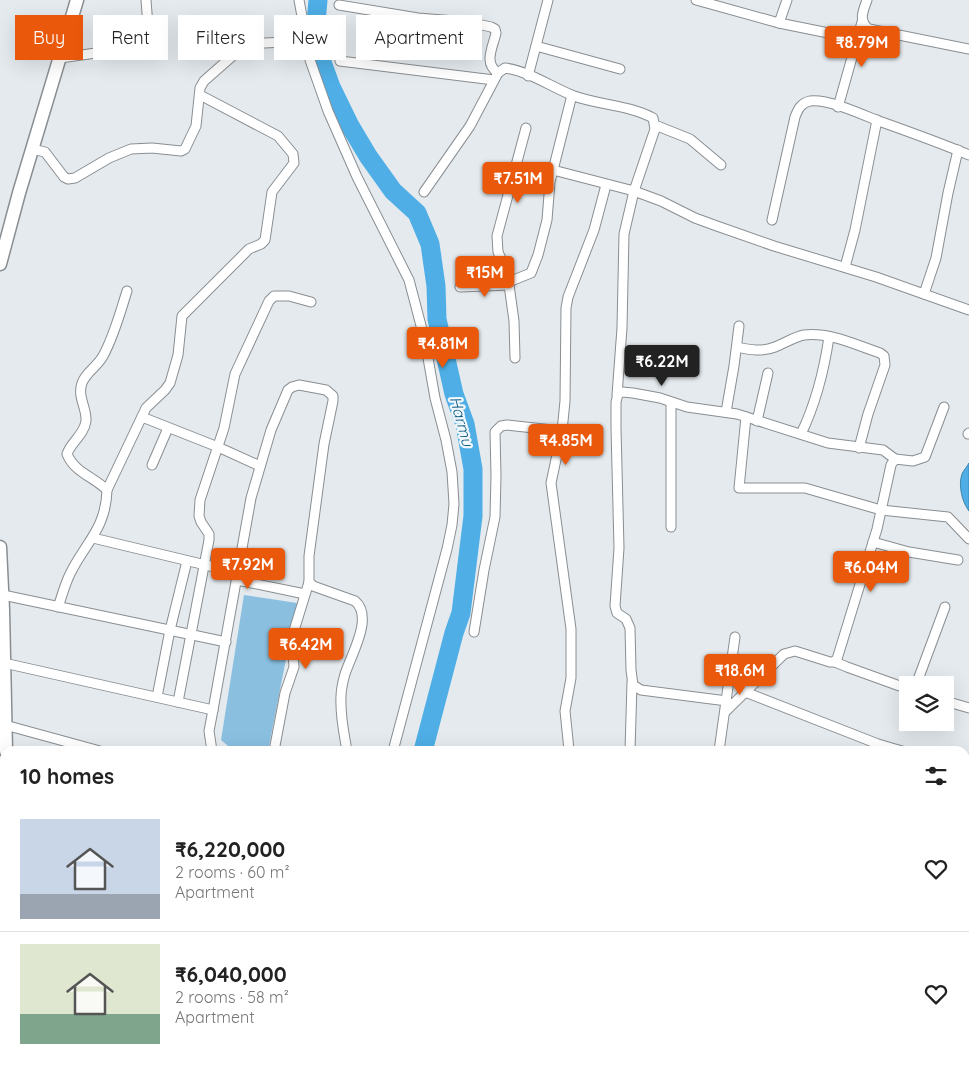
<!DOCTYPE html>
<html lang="en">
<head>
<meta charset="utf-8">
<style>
	:root { --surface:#fff; --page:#f6f6f6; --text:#222; --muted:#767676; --line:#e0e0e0; --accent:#ea580c }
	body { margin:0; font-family:Quicksand,sans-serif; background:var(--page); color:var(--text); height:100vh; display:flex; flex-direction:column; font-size:19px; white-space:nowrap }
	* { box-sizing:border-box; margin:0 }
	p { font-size:16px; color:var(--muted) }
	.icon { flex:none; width:28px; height:28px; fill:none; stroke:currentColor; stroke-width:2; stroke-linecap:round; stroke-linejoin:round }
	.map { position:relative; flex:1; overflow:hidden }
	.sheet { position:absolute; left:0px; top:746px; width:970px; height:321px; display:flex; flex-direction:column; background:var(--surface); border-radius:15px 15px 0 0; box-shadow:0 5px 20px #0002 }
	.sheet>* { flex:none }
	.top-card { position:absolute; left:15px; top:15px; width:500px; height:45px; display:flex; gap:10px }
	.fabs { position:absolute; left:899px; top:676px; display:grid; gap:10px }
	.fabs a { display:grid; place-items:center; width:55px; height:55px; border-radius:0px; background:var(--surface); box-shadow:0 5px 20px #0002; font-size:25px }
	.price { position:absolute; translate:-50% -42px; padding:0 11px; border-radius:5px; background:var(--accent); color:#fff; font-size:16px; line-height:32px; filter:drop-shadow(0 1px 2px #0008) }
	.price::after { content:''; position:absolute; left:50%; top:30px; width:15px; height:11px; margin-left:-8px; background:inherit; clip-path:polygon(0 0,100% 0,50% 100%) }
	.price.active { background:#222; color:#fff }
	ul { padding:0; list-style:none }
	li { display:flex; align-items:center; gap:15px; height:125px; padding:0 20px }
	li+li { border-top:1px solid var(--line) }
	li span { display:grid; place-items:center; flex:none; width:140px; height:100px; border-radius:0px; color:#555 }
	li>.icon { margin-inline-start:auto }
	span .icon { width:60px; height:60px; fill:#fffc; stroke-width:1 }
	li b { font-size:21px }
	h2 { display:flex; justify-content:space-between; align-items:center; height:60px; padding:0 20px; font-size:21px }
	.chip { padding:0 18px; border-radius:0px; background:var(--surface); box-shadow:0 5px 20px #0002; font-size:18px; line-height:45px }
	.chip.active { background:var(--accent); color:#fff }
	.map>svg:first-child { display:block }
	.green { fill:#8abfe0 }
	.water { fill:#4eaee5; stroke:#4286ad }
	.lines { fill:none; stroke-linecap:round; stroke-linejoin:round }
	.river { stroke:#4eaee5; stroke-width:19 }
	.street-casing { stroke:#898e92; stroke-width:11 }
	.secondary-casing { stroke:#898e92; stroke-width:15 }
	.street { stroke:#fff; stroke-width:9 }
	.secondary { stroke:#fff; stroke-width:12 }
	.labels { text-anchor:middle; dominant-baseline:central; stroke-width:4.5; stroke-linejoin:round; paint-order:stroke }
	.water-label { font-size:16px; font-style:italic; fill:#145d82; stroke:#f1f8fc }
</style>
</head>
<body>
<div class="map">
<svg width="969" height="1067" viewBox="0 0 969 1067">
	<rect width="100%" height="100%" fill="#e4eaee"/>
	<!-- green -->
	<g class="green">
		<path d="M244,595L297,603L268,751H234L221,740Z"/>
		<path d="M309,1063H340L343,1067H310Z"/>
		<path d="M514,1063L518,1067H386L382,1063Z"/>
	</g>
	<!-- water -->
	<path class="water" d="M969,463V511C962,502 958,485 962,474C963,471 967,467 969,463Z"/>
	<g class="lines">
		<!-- river -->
		<g class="river">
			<path d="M318,0L316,23L318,51L331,87L349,124L368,156L393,191L417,213L430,244L436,286L437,319L454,394L465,424L473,469V516L461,613L454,633L423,751"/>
			<path d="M491,1062L496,1067"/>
		</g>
		<defs>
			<g id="street">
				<path d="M299,0L310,60L328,111L357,177L409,280L414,299L425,341L435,398L446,440L452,472L454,504L452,525L447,549L393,751"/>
				<path d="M696,0L779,23L858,39"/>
				<path d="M867,0C863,11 858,21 869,29L969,49"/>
				<path d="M339,5L418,18L468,22L491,27L495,29L496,33C493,47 483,63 498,73"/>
				<path d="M779,23L787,0"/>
				<path d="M536,46L620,69"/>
				<path d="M60,58L146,46L149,39L146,0"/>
				<path d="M340,61L494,80"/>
				<path d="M528,76L548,0"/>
				<path d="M838,107L862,22"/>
				<path d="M655,125L690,139L721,165"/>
				<path d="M32,149L45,152L64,177L68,179L75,178L109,158L131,149L152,148L181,151L185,149L196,126L200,88L204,81L246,44L306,41"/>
				<path d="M553,170L634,191L661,201L695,218L714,225L774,246L876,277L969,310"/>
				<path d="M424,192L470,126L498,73L505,68C529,71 551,87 574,96C599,105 629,105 653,118L655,129L634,191L624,234L622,328L617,395"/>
				<path d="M772,220L795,117C798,109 801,103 810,101C828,99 859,113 876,120C907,131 938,142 969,155"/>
				<path d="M845,267L855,230L877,120"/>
				<path d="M511,281L498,252L497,236L526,128"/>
				<path d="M460,287L509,285"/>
				<path d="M924,294L936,258L948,193L958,150"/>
				<path d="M737,347C750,350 762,352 775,347C785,343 794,337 804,335C830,332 856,345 880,353L884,356L885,365L868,414L859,448"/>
				<path d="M515,358L514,321L509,285L511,281L531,273L538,255L547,220L550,182L572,95"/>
				<path d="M726,412L734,366L739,326"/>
				<path d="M142,417L218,447L260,466"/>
				<path d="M746,417L739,488H805L881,510L948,517L969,539"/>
				<path d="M757,421L768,373"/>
				<path d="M801,434C816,403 824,371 829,337"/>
				<path d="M968,434L969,433"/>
				<path d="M152,465L168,428"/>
				<path d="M107,490L146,408L165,390L170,383L178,355L182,316L249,249L261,244L265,240L272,192L294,163L293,154L278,136L200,95"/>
				<path d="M671,527V402"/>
				<path d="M93,538L239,573"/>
				<path d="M873,542L909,552L958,560"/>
				<path d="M237,580L305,594"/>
				<path d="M3,595L226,642"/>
				<path d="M58,607C62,596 65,584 70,574C85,543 106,529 107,490C94,477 74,472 67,454C71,442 84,435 86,421C87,408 77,397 82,383C86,372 97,367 103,356C114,336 120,313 127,291"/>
				<path d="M474,632L484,570L495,517L496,476L495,432L501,426L507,425L562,431"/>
				<path d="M835,662L847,667L908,689"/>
				<path d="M4,663L213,710"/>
				<path d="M916,685L945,607"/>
				<path d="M745,692L878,744L902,751"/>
				<path d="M157,697L170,630L187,561"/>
				<path d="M727,701L641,690L633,685L631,670L630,628L626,619L617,613L615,606L619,548L616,428V402L618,394L622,392L633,393L660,398L687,407L737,414L828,443L883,450L895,459"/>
				<path d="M945,701L969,708"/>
				<path d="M178,702L209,540V534L201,522L199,516L200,500L224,428L235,374L269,301L274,296H289L311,302"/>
				<path d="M726,711L784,654L795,651L830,662H833L837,659L877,529L891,465L895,459L913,461L925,457L944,407"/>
				<path d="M5,725L100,751"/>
				<path d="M569,750L565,711L571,678V629L551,483L562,431L565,401L566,308L568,297L594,230L606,185"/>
				<path d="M212,751L209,731L213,710L251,498L271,430L288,390L292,387L299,385L326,390L333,396V401L324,444L309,556V582L313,586L355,601C374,617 351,655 345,674C343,681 341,689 341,697C340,716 344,733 347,751"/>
				<path d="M274,751L285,693L294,667L292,637L309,582"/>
				<path d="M630,751L632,682"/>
				<path d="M719,751L735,637"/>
				<path d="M965,770L969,771"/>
				<path d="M107,1062L108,1067"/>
				<path d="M149,1062L150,1067"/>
				<path d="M281,1062L282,1067"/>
				<path d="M345,1062L348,1067"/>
				<path d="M58,1067V1062"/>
				<path d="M231,1067L268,1062"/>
				<path d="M615,1067L618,1062"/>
			</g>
			<g id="secondary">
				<path d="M0,264L19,193L77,0"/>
				<path d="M0,547L3,610L6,751"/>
				<path d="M0,789L5,794"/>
				<path d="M0,802L5,807"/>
				<path d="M0,970L5,968"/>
				<path d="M965,985H969"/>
				<path d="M0,986L5,984"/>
				<path d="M965,995H969"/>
				<path d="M758,1062L761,1067"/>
				<path d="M770,1062L771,1067"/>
				<path d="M780,1062V1067"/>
			</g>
		</defs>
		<!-- street casing -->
		<use href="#street" class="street-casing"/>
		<!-- secondary casing -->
		<use href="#secondary" class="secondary-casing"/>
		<!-- street -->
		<use href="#street" class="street"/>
		<!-- secondary -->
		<use href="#secondary" class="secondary"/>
	</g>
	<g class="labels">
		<!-- water labels -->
		<g class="water-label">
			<text transform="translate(462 421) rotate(75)">Harmu</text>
		</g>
	</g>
</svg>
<div class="fabs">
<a><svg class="icon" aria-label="layers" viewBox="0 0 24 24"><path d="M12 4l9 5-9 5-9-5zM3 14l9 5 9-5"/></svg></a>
</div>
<b class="price" style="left:862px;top:68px">₹8.79M</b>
<b class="price" style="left:518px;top:204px">₹7.51M</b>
<b class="price" style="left:485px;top:298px">₹15M</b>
<b class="price" style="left:443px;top:369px">₹4.81M</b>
<b class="price active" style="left:662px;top:387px">₹6.22M</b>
<b class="price" style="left:566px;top:466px">₹4.85M</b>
<b class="price" style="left:248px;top:590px">₹7.92M</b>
<b class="price" style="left:871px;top:593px">₹6.04M</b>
<b class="price" style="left:306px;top:670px">₹6.42M</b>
<b class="price" style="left:740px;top:696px">₹18.6M</b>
<div class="top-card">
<a class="chip active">Buy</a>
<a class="chip">Rent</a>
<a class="chip">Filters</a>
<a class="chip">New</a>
<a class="chip">Apartment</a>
</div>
<section class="sheet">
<h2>10 homes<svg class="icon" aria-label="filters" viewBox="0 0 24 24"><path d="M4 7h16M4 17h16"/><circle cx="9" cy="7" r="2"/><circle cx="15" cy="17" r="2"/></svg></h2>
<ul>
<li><span style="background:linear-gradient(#c9d6e8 75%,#9aa5b1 0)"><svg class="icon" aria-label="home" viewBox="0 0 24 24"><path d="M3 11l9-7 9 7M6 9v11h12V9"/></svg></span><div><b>₹6,220,000</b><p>2 rooms · 60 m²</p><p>Apartment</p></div><svg class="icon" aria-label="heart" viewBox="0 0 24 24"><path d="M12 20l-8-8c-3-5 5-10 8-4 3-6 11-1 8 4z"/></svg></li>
<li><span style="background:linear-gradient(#dfe7d0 70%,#7fa58c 0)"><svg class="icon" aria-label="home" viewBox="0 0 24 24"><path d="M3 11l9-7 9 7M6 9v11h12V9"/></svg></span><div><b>₹6,040,000</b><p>2 rooms · 58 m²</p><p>Apartment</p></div><svg class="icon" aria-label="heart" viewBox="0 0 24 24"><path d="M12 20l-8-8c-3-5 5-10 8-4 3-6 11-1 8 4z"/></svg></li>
</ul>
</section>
</div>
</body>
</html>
